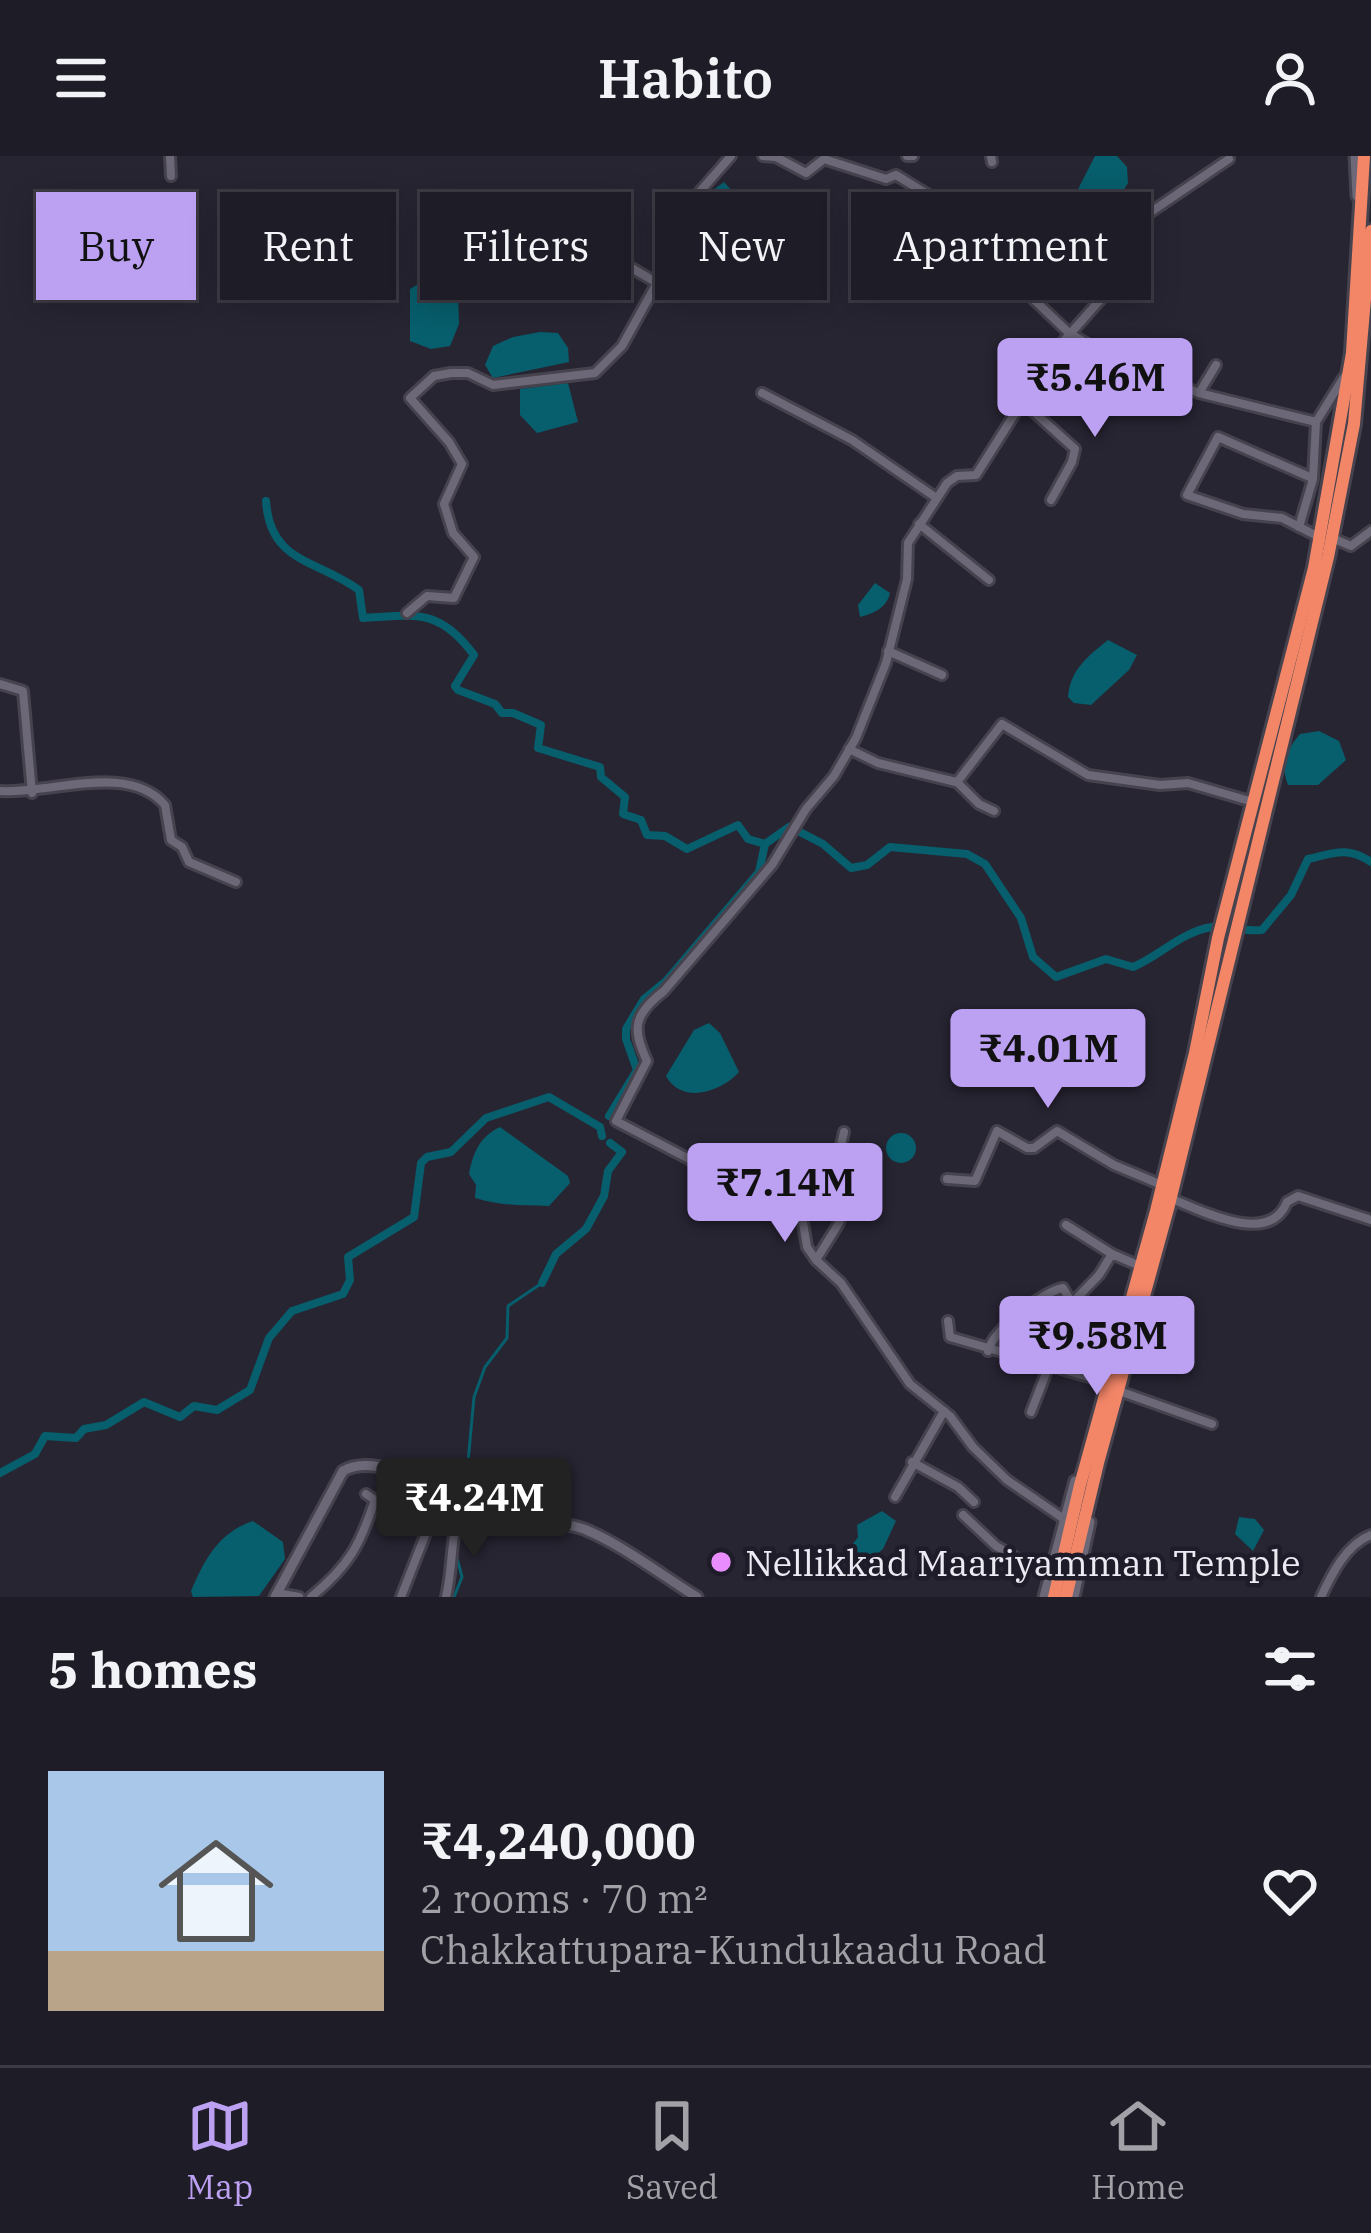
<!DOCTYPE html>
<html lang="en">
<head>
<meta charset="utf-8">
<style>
	:root { --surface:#1e1c26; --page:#26252e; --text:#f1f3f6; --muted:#a1a1a7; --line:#3c3a43; --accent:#bca0f2 }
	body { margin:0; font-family:"IBM Plex Serif",serif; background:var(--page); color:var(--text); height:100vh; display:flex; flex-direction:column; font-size:45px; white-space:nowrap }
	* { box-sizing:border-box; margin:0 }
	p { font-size:39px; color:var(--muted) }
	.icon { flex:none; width:66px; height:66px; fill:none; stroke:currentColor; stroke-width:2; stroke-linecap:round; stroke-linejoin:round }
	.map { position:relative; height:1441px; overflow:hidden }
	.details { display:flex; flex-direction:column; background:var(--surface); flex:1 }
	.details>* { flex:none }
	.top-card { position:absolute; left:36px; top:36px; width:1299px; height:108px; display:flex; gap:24px }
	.price { position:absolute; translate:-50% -102px; padding:0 27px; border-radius:12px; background:var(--accent); color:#111; font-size:39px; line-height:78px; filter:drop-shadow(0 3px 6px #0008) }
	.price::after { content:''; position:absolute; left:50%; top:72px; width:36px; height:27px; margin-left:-18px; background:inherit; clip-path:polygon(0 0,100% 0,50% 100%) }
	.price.active { background:#222; color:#fff }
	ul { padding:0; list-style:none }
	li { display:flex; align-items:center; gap:36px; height:300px; padding:0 48px }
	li+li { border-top:3px solid var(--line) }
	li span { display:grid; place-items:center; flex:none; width:336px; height:240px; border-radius:0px; color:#555 }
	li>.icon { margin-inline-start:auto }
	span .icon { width:144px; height:144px; fill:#fffc; stroke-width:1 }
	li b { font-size:51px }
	h2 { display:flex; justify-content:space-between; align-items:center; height:144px; padding:0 48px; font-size:51px }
	.tag { padding:0 42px; border-radius:0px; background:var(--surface); box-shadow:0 6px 30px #0003,0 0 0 3px var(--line); font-size:42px; line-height:108px }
	.tag.active { background:var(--accent); color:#111 }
	header { display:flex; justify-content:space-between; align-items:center; height:156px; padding:0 48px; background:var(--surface); font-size:54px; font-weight:600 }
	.tab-bar { display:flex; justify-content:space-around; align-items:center; height:168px; border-top:3px solid var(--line); background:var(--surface); font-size:33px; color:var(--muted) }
	.tab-bar a { display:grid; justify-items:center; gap:6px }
	.tab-bar .active { color:var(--accent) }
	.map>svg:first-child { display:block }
	.water { fill:#075e6c }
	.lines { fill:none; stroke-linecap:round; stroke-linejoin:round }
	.stream { stroke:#075e6c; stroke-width:3 }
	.canal { stroke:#075e6c; stroke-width:8 }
	.street-casing { stroke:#46434e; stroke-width:14 }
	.secondary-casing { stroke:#46434e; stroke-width:15 }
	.highway-casing { stroke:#46434e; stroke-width:18 }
	.street { stroke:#6c6878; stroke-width:8 }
	.secondary { stroke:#6c6878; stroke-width:9 }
	.highway { stroke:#f48668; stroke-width:12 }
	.poi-dot { fill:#e98dfe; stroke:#1f1c29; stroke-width:4.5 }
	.labels { text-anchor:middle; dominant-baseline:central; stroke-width:9; stroke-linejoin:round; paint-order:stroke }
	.poi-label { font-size:36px; fill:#eceaf3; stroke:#1f1c29; text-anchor:start }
</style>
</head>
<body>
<header><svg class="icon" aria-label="menu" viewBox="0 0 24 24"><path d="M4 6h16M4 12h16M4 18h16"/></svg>Habito<svg class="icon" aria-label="person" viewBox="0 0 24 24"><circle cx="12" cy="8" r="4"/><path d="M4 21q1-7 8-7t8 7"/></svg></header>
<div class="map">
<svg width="1371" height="1441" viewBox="0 0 1371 1441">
	<rect width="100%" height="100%" fill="#282533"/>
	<!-- water -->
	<g class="water">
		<path d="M1095,0H1117L1127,11L1128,27L1121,38L1075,39Z"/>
		<path d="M724,26L740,44L783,62C787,77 781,93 767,102L720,79L711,83L694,71L701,43Z"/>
		<path d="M425,124L439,125L458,137L459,168L450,190L431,193L410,185V133Z"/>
		<path d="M540,176L558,177L568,192L569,206L493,222L485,209L493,190L513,181Z"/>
		<path d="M568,227L578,266L537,277L520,259V233Z"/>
		<path d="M875,427L890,437C886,453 874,457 860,461L858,449Z"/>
		<path d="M1108,484L1137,499L1129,514L1091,549L1074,547L1068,541C1070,514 1088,500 1108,484Z"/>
		<path d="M1319,575L1339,585L1346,604L1318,629H1288C1280,609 1286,594 1300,578Z"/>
		<path d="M709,867L720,877L739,916C721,936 682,949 666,920L694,874Z"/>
		<path d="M500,971L568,1020L570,1027L549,1050C521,1049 501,1050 475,1042L476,1029L469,1018C473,997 480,980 500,971Z"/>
		<circle cx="901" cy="992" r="15"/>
		<path d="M882,1355L896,1365L883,1393L868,1405L855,1400L849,1393L858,1381L857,1369Z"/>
		<path d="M1239,1361L1255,1363L1264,1374L1253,1395L1235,1378Z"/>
		<path d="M253,1365L283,1386L285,1403L259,1440L193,1441L191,1435C204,1404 219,1376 253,1365Z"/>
	</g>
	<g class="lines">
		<!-- stream -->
		<g class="stream">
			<path d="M453,1332L467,1317L474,1241L485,1211L507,1182L508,1150L542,1127"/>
			<path d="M448,1367L450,1346"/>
			<path d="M454,1441L462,1421L457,1402"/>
		</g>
		<!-- canal -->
		<g class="canal">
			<path d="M266,345C270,407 316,403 359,434L363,462C417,459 439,452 474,499L455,530L458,534L495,548L502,557H513L541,569L538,592L600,611L601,621L625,641L623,658L641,664L647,679L665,680L687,693L738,669L748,683L765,688"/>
			<path d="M800,676L823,688L851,712L867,709L890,691L967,698L985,708L1021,762L1033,801L1056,821L1106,803L1133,811C1161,799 1181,776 1212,771C1228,769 1245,776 1262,774L1291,739L1308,703C1334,697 1348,690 1371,706"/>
			<path d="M609,960L637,914L626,883V873L644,843L666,825L759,716L765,688L789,671"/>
			<path d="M542,1127L556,1098L586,1073L604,1040L608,1015L622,996L610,987"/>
			<path d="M0,1317L35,1298L45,1280L76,1282L84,1273L106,1269L144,1246L180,1261L194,1250L217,1254L250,1234L269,1182L292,1155L343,1138L350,1124L348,1101L414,1061L421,1007L427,1001L451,996L486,962L549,941L600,971L602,980"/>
		</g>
		<defs>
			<g id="street">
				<path d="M170,0L171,20"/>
				<path d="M763,0L776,1L806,17L824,3L886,23L896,19L958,57L1006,117L1069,177L1115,204L1199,237L1316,266L1313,323L1299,371"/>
				<path d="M907,0H913"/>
				<path d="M991,0L992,6"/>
				<path d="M586,85L657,127"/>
				<path d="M993,100L1018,80L1047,47"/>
				<path d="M1007,192L1041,218"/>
				<path d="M762,237L852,284L935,341"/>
				<path d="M1199,237L1216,209"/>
				<path d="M1024,247L1075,293L1072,306L1051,344"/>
				<path d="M1316,266L1344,221"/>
				<path d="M1312,322L1218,281L1187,339L1243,358L1282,362L1319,381"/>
				<path d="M919,368L989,424"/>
				<path d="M1332,382L1351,390L1371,375"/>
				<path d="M407,457L427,440L454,442L474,401L453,377L444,348L462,308L449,286L410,242L434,220L451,217H468L493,229L595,217L622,190L657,127L696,40L731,0"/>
				<path d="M888,495L942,519"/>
				<path d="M0,528L23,535L32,637"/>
				<path d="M849,593L878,607L956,626"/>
				<path d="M0,635C51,638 128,606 165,649L171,684L182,691L189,706L236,726"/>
				<path d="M994,655L979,648L957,626L1002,568L1088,619L1160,629L1188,627L1253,646"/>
				<path d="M844,976L835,1014L812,1053L789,1057L703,1015L689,1003L616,965L647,905C632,873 633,859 664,835L772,709L806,653L834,620L856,582L886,507L907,423L908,387L947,327L957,320L976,319L1054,196L1108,135L1130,95L1139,64L1229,3"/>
				<path d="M947,1023L975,1025L997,975L1027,992H1034L1057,975L1114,1009L1162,1029"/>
				<path d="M828,1029L849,1034L839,1067L816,1104L841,1127L910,1228L950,1260L973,1291L1007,1324L1064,1363"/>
				<path d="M1172,1043C1204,1056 1270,1090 1287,1046L1298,1040L1371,1064"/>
				<path d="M801,1055L807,1091L816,1104"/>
				<path d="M1066,1069L1112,1098"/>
				<path d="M948,1165L950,1181L1103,1225"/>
				<path d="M988,1195C993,1174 1043,1135 1063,1132L1072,1147L1099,1119L1112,1098L1140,1110"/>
				<path d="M1122,1236L1212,1268"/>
				<path d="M1031,1256L1048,1212"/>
				<path d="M912,1306L958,1331L974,1346"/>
				<path d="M895,1341L944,1255"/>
				<path d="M963,1359L996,1390L1049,1421"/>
				<path d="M277,1437L299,1441"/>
				<path d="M311,1441C349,1410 360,1389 375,1344L366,1338"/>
				<path d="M401,1441L442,1336"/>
				<path d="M446,1441C454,1408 449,1377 464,1346"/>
				<path d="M1321,1441C1332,1417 1347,1388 1371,1379"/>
			</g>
			<g id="secondary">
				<path d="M1355,0L1357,40"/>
				<path d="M275,1441L343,1315C386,1291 458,1353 500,1363C526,1369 559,1364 584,1373C621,1388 663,1420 697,1441"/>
				<path d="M1044,1441L1075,1325"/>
				<path d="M1074,1441L1090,1366"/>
			</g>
			<g id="highway">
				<path d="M1054,1441L1080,1329L1156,1055L1195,897L1218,782L1314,412L1352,197L1364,0"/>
				<path d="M1066,1441L1098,1307L1168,1053L1328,401L1354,268L1371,75"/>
			</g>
		</defs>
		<!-- street casing -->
		<use href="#street" class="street-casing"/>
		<!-- secondary casing -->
		<use href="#secondary" class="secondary-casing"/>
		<!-- highway casing -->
		<use href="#highway" class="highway-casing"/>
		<!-- street -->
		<use href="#street" class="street"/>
		<!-- secondary -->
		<use href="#secondary" class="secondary"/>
		<!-- highway -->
		<use href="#highway" class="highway"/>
	</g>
	<!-- markers -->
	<circle class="poi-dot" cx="721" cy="1406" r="12"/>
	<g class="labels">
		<!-- poi labels -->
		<g class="poi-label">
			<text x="745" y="1406">Nellikkad Maariyamman Temple</text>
		</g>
	</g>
</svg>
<b class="price" style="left:1095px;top:284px">₹5.46M</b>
<b class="price" style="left:1048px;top:955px">₹4.01M</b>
<b class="price" style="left:785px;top:1089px">₹7.14M</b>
<b class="price" style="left:1097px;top:1242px">₹9.58M</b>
<b class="price active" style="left:474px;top:1404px">₹4.24M</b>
<div class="top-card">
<a class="tag active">Buy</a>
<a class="tag">Rent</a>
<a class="tag">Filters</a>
<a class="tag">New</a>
<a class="tag">Apartment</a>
</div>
</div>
<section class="details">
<h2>5 homes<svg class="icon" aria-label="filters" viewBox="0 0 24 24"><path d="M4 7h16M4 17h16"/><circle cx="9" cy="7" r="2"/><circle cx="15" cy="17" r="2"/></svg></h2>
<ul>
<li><span style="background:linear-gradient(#a9c7e8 75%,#b9a48a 0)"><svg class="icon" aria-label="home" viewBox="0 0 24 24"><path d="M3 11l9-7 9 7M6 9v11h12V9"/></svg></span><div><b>₹4,240,000</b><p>2 rooms · 70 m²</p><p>Chakkattupara-Kundukaadu Road</p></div><svg class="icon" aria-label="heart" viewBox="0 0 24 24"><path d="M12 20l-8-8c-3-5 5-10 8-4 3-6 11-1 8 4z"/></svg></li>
</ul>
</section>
<nav class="tab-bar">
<a class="active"><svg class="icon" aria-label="map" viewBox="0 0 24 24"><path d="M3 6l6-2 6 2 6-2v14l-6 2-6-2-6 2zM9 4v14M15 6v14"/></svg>Map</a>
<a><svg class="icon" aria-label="saved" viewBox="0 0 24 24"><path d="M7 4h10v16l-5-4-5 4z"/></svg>Saved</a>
<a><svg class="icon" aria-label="home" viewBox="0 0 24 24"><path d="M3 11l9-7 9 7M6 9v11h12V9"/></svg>Home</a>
</nav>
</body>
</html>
